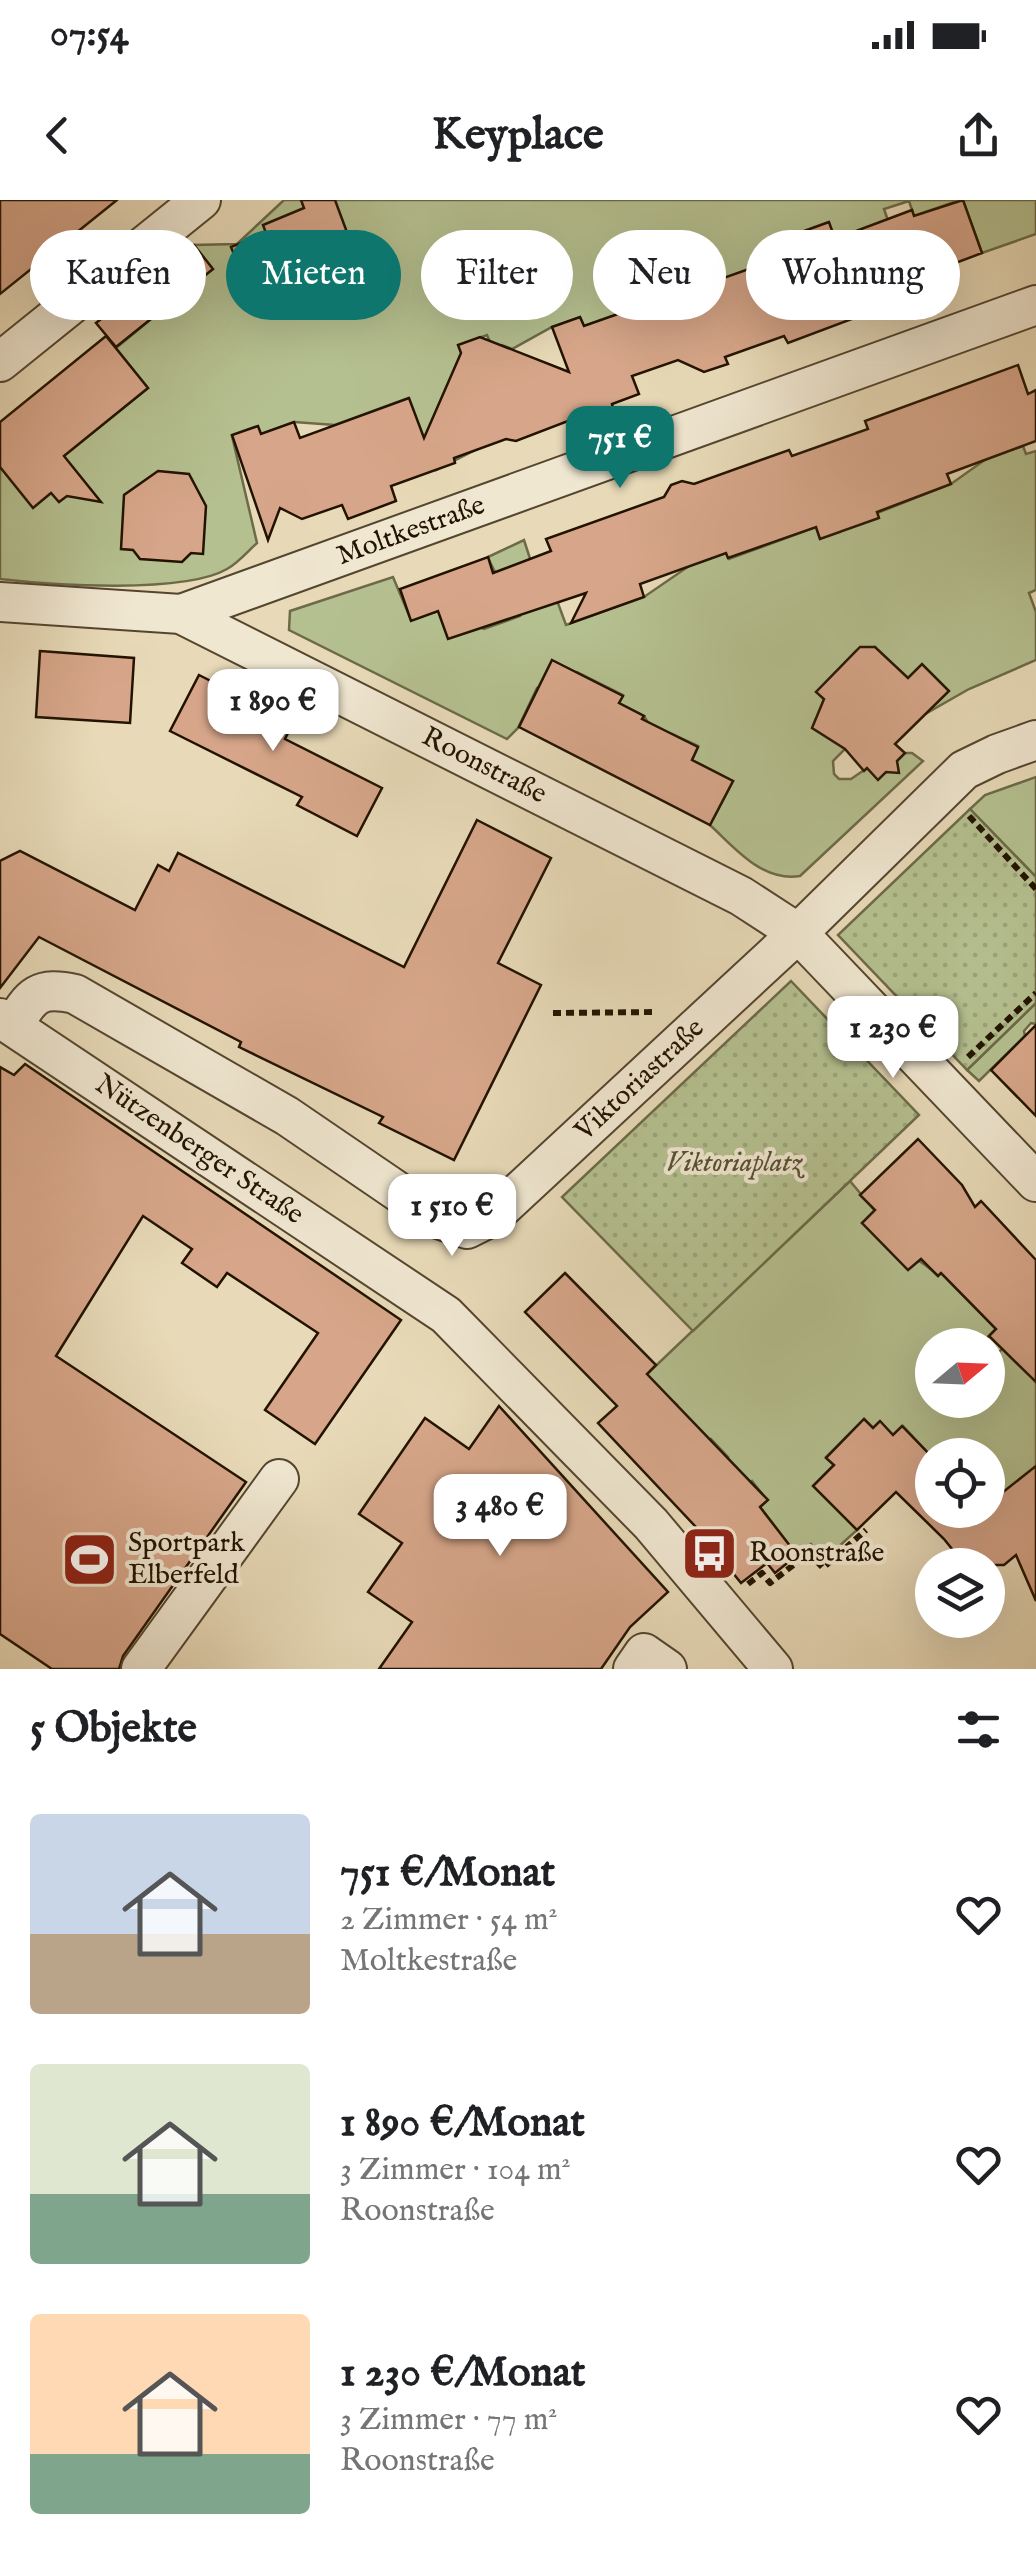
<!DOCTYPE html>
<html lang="de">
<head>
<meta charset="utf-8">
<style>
	:root { --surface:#fff; --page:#f2f2f2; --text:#202124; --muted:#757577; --accent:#0f766e }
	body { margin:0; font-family:"IM FELL English",serif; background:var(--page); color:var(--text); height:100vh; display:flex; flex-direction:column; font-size:38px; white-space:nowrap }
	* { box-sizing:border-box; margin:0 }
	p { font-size:32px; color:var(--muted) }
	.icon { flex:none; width:55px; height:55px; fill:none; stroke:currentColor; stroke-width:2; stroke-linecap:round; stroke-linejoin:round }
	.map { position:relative; height:1469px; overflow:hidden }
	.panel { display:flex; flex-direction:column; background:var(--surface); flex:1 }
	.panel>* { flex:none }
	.top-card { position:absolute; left:30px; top:30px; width:978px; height:90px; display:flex; gap:20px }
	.needle { width:65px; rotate:71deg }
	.fabs { position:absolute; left:915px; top:1128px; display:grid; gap:20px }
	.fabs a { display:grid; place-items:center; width:90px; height:90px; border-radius:50%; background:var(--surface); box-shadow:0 10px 40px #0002; font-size:50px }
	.price { position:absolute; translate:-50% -85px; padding:0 22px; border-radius:20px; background:#fff; color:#222; font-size:32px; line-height:65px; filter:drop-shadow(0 2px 5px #0008) }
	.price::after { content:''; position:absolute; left:50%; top:60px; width:30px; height:22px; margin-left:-15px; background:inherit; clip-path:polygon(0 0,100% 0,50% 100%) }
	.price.active { background:var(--accent); color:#fff }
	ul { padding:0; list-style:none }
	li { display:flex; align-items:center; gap:30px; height:250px; padding:0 30px }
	li span { display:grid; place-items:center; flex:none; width:280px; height:200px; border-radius:10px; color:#555 }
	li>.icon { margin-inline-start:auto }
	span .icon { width:120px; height:120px; fill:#fffc; stroke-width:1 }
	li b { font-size:42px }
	h2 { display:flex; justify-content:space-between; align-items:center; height:120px; padding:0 30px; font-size:42px }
	.pill { padding:0 35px; border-radius:45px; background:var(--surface); box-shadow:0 10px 40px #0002; font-size:35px; line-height:90px }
	.pill.active { background:var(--accent); color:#fff }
	.status { display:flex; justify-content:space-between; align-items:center; height:70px; padding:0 50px; background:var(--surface); direction:ltr }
	.status svg { height:28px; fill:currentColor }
	header { display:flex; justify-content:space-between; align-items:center; height:130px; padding:0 30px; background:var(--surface); font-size:45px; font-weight:700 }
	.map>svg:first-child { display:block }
	.green { fill:#b5c090; stroke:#6c6a48; stroke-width:2.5 }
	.park { fill:url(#park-dots); stroke:#6c6a48; stroke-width:2.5 }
	.building { fill:#d7a68a; stroke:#221301; stroke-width:2.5 }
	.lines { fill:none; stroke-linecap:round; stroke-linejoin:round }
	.minor-casing { stroke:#54452f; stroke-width:42 }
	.path { stroke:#221301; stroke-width:6; stroke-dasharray:8 5; stroke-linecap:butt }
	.minor { stroke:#f0e7d1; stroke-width:38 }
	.labels { text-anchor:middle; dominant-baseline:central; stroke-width:8; stroke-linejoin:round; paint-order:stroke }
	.street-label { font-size:28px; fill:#221301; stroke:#f0e7d1 }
	.park-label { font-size:28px; font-style:italic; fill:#555033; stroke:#f0e7d1 }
	.poi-label { font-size:28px; fill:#221301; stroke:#f0e7d1; text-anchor:start }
</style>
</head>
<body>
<div class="status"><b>07:54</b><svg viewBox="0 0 49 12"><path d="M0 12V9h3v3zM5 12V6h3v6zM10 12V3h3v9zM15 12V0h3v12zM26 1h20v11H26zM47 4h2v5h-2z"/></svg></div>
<header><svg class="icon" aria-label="back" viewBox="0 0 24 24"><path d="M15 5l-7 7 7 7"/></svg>Keyplace<svg class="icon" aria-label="share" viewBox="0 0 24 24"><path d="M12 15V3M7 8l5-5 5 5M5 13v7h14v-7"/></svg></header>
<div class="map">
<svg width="1036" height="1469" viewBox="0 0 1036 1469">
	<defs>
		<pattern id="park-dots" width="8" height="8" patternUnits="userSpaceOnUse" patternTransform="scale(2.5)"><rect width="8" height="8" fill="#b5c090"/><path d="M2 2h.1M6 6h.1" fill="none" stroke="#9ba47a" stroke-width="1.8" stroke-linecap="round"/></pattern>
	</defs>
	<rect width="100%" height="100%" fill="#e8dab8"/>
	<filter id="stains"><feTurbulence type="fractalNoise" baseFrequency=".002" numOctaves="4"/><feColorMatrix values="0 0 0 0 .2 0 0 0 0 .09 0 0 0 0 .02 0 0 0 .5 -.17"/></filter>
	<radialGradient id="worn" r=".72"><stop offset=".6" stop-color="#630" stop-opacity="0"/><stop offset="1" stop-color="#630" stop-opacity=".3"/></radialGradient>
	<!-- green -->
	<g class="green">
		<path d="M284,0H960L914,16L909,1L884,9L899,52L848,34L835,39L828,22L769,44L774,60L722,83L717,69L679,83L675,73L631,89L621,113L584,126L580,117L552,127L512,149L502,145L493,149L487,135L459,145L465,163L477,249L436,270L408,198L335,225L294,222L261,234L257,227L232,236L257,343C248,351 238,363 227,369C184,394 51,385 0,379V246L88,236L148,188L116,148L212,69L194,45L237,44Z"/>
		<path d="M963,0H1036V34L982,53Z"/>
		<path d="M1023,246L1026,254L1036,251V390L1029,393L1036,412V460L969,489L925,514L875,447L856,451L817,492L836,512L819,514L815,521L816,528L844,545V550L833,561L834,574L839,579H851L867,568L878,579L905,553H912L923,561L800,676C762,682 735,648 710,625L733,581L692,560L698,546L672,534H655L644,516L619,503L623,495L577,472L537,488L518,528L507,539L289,430L290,411L393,377L411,420L438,411L484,429L520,416C512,386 496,382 488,357L524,340L534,371L545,368L566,425L644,397L689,366L726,353L729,359L816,327L820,339L840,332L839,328L951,284L986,259Z"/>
		<path d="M1036,577V677L970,609L985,595Z"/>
		<path d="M1036,803V824L1031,823L1024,831L1025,836L979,881L967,870Z"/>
		<path d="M850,981L875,1011L862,1023C886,1048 913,1051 938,1076L946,1068L975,1107L996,1129L980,1145H932V1200H988V1155L992,1159L1005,1146L1036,1182V1266L988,1304V1255L932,1257L903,1226L893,1235L880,1222L873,1228L864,1219L826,1257L834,1265L814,1285L857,1330L824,1360L811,1344L797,1355L760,1307L767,1300L752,1281L744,1287L722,1264L728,1257L711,1239L705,1245L672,1211L677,1205L644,1177Z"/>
	</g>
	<!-- park -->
	<g class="park">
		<path d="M970,609L1036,677V803L967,870L838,735Z"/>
		<path d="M791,781L919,915L693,1131L562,997Z"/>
	</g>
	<!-- building -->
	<g class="building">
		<path d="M0,0H117L0,94Z"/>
		<path d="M301,0H335L361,70L357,83L305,104L291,105L271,113L266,101L261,103L250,75L243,77L231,47L266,33L263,25L304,8Z"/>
		<path d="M963,0L982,53L950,65L953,94L922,105L918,94L788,143L784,136L725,157L728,164L704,172L678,160L632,176L639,194L612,204L614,212L589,221L586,214L516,241L506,239L454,258L455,263L391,286L396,301L348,319L342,305L302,319L280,308L268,340L232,235L258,226L261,234L294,222L300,238L409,198L424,238L461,153L458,145L480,137L569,172L552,127L580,117L584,126L638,107L631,89L675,72L679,83L718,69L721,79L774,60L768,44L829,22L835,39L912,10L914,16Z"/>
		<path d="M194,45L213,69L116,147L96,123Z"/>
		<path d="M106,136L148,188L64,256L101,302L67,296L59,302L51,293L33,308L0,267V222Z"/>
		<path d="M1018,165L1028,194L1036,190V241L947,274L951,284L877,312L879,318L820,339L816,327L728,358L726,353L640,384L644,397L571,423L586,393L448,439L438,411L411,421L400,389L488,357L493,373L551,351L546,339L664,297L671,285L682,281L694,284L789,250L792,256L868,229L865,221Z"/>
		<path d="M158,271L189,274L206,306L203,354L191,353L182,362L140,359L133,350L121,349L124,295Z"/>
		<path d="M860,447H875L908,478L922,464L949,491L895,544L905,553L897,561L899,573L886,572L878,580L867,568L864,571L845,549L812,528L824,499L816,492Z"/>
		<path d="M40,451L134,458L130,523L36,517Z"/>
		<path d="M552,460L623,496L619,503L644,516L642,519L698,547L692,560L733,581L710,625L519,527Z"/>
		<path d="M199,475L293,523L285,539L382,588L357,636L297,605L302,597L170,531Z"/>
		<path d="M477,620L551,658L498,763L541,785L454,960L379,923L383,917L239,847L241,842L39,737L0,788V661L20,651L135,710L158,665L169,671L178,653L404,767Z"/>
		<path d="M1036,825V916L991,870Z"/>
		<path d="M25,864L401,1120L315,1244L265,1210L318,1133L227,1073L217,1087L182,1063L192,1049L143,1016L56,1156L246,1282L123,1456L119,1469H52L0,1434V867L14,875Z"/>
		<path d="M918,939L962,985L975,1007L981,1001L1036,1060V1182L989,1136L996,1129L941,1073L938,1076L921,1059L908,1070L862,1023L875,1010L860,995Z"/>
		<path d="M565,1073L656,1165L647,1174L768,1300L760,1307L797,1355L775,1373L767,1363L741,1383L695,1326L598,1223L617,1206L525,1112Z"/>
		<path d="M499,1206L668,1392L630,1427L601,1469H379L412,1422L368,1392L402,1343L359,1314L425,1218L469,1249Z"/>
		<path d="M864,1219L873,1228L880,1221L893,1235L902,1226L932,1257V1310H988V1304L1036,1266V1401L1016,1355L1004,1365H965L944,1339L896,1292L857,1330L813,1286L834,1265L826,1258Z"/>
	</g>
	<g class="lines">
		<defs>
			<g id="minor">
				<path d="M0,162L201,0"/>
				<path d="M0,402L181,414L741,696L798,733L1036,982"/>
				<path d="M181,414L1036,105"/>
				<path d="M0,818L446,1115L651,1324L773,1469"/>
				<path d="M14,825C31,795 39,786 75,794L287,916L438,1019L467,1029L493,1016L798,733L964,570L997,554L1036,540"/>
				<path d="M141,1469L279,1279"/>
				<path d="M633,1469L644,1453L667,1469"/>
			</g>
		</defs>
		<!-- minor casing -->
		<use href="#minor" class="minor-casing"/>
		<!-- path -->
		<g class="path">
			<path d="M969,616L1036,689"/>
			<path d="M553,813L657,812"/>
			<path d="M968,857L1036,793"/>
			<path d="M748,1384L762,1373L770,1383L809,1353L823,1368L866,1330"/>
		</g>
		<!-- minor -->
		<use href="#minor" class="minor"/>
	</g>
	<!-- icons -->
	<defs>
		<symbol id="bus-square" viewBox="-11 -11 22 22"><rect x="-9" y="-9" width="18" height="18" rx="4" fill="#8f2418" stroke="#f0e7d1"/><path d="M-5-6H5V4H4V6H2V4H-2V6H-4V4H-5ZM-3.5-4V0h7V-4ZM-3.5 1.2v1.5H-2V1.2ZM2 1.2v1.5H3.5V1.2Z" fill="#fff"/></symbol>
		<symbol id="stadium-square" viewBox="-11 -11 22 22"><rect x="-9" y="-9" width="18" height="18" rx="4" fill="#8f2418" stroke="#f0e7d1"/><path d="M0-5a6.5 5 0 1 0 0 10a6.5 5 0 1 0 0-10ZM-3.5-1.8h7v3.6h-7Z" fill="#fff"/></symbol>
	</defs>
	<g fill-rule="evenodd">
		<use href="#bus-square" x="678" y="1322" width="63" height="63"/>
		<use href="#stadium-square" x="58" y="1328" width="63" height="63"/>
	</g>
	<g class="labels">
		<!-- street labels -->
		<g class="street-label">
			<text transform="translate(411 331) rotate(-20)">Moltkestraße</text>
			<text transform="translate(484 566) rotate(27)">Roonstraße</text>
			<text transform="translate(640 880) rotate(-43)">Viktoriastraße</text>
			<text transform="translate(199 950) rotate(34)">Nützenberger Straße</text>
		</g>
		<!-- park labels -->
		<g class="park-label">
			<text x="734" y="963">Viktoriaplatz</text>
		</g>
		<!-- poi labels -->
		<g class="poi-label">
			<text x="128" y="1343">Sportpark<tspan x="128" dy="32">Elberfeld</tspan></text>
			<text x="749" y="1353">Roonstraße</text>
		</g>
	</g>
	<rect width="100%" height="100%" filter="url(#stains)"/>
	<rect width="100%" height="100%" fill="url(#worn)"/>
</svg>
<div class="fabs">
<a><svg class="needle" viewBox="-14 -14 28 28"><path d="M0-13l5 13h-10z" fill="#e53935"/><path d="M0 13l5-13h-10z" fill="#757577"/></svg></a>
<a><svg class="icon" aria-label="locate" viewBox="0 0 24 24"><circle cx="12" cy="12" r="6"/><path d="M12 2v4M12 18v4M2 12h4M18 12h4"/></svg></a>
<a><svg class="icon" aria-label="layers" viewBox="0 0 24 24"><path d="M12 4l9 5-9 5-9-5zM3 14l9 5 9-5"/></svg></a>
</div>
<b class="price active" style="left:620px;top:291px">751 €</b>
<b class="price" style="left:273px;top:554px">1 890 €</b>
<b class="price" style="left:893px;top:881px">1 230 €</b>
<b class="price" style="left:452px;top:1059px">1 510 €</b>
<b class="price" style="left:500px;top:1359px">3 480 €</b>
<div class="top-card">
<a class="pill">Kaufen</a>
<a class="pill active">Mieten</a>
<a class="pill">Filter</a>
<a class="pill">Neu</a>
<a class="pill">Wohnung</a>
</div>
</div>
<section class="panel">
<h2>5 Objekte<svg class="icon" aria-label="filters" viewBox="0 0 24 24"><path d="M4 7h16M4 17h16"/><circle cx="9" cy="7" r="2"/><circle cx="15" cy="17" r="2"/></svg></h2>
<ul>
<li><span style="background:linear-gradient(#c9d6e8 60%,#b9a48a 0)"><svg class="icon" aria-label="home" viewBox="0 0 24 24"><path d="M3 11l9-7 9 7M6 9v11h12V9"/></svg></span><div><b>751 €/Monat</b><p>2 Zimmer · 54 m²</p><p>Moltkestraße</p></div><svg class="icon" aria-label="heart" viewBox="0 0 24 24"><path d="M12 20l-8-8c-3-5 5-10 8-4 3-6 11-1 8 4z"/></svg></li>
<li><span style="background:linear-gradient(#dfe7d0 65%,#7fa58c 0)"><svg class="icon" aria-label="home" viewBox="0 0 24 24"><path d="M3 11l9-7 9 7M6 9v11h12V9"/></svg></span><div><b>1 890 €/Monat</b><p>3 Zimmer · 104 m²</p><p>Roonstraße</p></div><svg class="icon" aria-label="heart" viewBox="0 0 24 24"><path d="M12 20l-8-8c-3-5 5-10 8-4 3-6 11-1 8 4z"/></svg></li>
<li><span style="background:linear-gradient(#ffd9b3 70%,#7fa58c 0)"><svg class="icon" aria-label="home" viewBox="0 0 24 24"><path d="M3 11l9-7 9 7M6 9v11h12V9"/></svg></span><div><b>1 230 €/Monat</b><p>3 Zimmer · 77 m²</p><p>Roonstraße</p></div><svg class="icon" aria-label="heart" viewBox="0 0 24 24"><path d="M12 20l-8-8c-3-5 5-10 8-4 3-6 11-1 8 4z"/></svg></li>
</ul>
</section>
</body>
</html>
